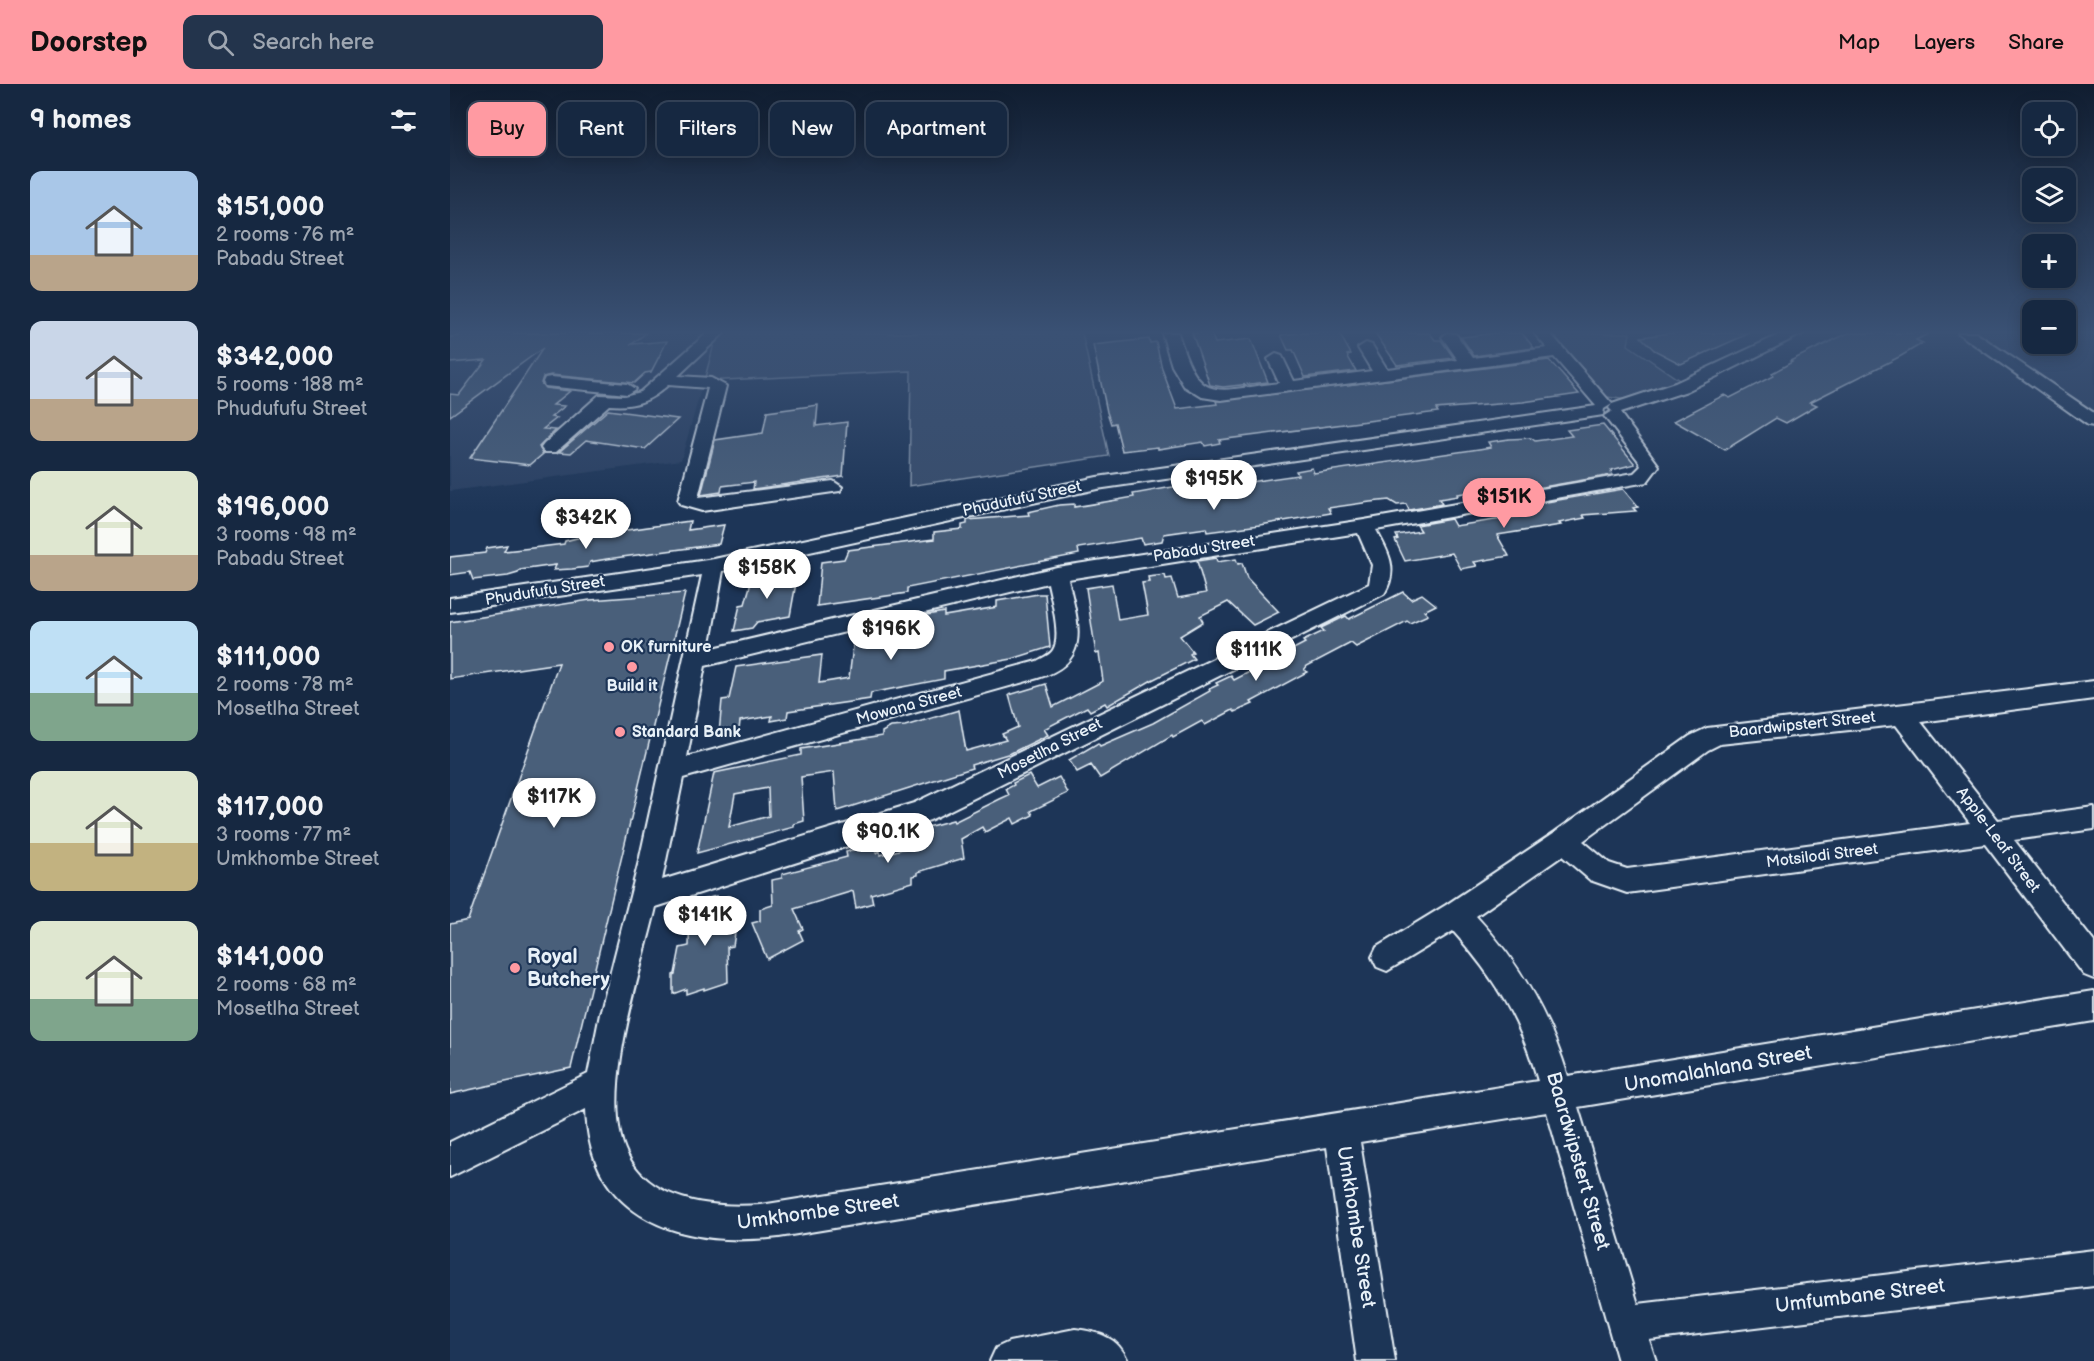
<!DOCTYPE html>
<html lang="en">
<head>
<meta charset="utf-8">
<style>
	:root { --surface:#162841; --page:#23344c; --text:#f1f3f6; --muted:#9ea6b1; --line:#35445a; --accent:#ff9aa2 }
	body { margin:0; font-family:"Balsamiq Sans",sans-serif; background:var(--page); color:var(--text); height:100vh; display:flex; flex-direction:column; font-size:22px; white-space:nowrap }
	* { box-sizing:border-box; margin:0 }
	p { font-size:20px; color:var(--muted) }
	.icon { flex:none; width:33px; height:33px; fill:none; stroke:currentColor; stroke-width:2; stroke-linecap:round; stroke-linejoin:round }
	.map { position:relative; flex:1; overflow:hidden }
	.panel { display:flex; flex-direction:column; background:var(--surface); width:450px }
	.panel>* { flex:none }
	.hud { position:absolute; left:18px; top:18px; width:570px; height:54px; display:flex; gap:12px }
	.tools { position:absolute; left:1572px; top:18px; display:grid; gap:12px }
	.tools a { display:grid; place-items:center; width:54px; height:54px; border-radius:12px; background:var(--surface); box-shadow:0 3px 15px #0003,0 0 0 2px var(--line); font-size:30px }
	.price { position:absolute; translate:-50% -51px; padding:0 14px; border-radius:21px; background:#fff; color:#222; font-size:20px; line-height:39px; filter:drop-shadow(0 2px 3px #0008) }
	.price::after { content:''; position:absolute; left:50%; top:36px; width:18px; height:14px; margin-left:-9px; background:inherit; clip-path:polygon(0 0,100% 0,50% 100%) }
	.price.selected { background:var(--accent); color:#111 }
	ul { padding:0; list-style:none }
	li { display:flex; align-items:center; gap:18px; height:150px; padding:0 30px }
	li span { display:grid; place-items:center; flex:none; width:168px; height:120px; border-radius:12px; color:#555 }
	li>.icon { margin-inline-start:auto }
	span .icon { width:72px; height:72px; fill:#fffc; stroke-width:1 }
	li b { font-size:26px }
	h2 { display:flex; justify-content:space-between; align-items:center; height:72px; padding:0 30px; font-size:26px }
	.pill { padding:0 21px; border-radius:12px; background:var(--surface); box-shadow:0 3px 15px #0003,0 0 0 2px var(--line); font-size:21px; line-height:54px }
	.pill.selected { background:var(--accent); color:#111 }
	header { display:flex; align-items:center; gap:36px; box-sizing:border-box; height:84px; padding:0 30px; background:var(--accent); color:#111 }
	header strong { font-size:28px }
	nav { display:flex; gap:33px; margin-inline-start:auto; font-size:21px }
	.search { width:420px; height:54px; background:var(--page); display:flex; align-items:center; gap:15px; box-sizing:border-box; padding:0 21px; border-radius:12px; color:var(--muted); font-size:22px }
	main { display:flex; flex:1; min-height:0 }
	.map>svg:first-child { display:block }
	.built { fill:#2a4162 }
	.green { fill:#374d6c; stroke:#909fb2; stroke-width:1.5 }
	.building { fill:#495e7a; stroke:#e8f1f8; stroke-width:1.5; fill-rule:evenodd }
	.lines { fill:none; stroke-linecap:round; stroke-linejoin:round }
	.minor-casing { stroke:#e8f1f8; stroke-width:4 }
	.minor { fill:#1d3557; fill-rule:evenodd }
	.poi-dot { fill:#ff9aa2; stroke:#1d3557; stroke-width:2 }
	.labels { text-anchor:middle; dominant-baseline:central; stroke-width:4.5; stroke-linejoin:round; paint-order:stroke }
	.street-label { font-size:16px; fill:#e8f1f8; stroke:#1d3557 }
	.poi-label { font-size:16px; font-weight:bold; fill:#e8f1f8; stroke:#1d3557; text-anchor:start }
	.near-poi-label { font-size:20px; font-weight:bold; fill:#e8f1f8; stroke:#1d3557; text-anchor:start }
	.near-street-label { font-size:20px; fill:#e8f1f8; stroke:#1d3557 }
</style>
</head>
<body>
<header>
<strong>Doorstep</strong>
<div class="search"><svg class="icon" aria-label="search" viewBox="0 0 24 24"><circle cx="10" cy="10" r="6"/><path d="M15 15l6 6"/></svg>Search here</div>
<nav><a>Map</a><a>Layers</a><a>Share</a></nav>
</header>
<main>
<section class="panel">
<h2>9 homes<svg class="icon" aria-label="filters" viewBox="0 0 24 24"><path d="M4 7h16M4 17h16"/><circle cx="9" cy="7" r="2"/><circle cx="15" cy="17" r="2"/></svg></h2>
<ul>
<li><span style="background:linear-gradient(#a9c7e8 70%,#b9a48a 0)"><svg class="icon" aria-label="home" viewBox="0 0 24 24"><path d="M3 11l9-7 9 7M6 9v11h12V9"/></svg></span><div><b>$151,000</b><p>2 rooms · 76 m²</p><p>Pabadu Street</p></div></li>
<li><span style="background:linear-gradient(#c9d6e8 65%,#b9a48a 0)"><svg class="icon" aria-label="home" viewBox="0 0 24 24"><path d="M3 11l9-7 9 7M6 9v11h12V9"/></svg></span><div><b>$342,000</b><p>5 rooms · 188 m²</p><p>Phudufufu Street</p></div></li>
<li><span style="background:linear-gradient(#dfe7d0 70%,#b9a48a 0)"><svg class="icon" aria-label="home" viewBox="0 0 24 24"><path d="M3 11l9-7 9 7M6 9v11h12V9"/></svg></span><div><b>$196,000</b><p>3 rooms · 98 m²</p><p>Pabadu Street</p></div></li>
<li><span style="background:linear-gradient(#bfe0f5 60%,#7fa58c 0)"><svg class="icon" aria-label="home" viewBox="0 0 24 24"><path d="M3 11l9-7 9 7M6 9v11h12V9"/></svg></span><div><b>$111,000</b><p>2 rooms · 78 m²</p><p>Mosetlha Street</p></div></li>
<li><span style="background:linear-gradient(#dfe7d0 60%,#c2b280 0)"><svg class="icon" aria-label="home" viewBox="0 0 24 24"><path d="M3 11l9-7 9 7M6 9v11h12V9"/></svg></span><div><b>$117,000</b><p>3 rooms · 77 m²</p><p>Umkhombe Street</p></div></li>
<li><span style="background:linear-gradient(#dfe7d0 65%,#7fa58c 0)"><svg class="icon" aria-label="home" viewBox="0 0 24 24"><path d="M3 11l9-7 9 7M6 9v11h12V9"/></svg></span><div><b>$141,000</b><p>2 rooms · 68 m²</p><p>Mosetlha Street</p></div></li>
</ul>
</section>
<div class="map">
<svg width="1644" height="1277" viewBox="0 0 1644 1277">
	<rect width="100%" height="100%" fill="#1d3557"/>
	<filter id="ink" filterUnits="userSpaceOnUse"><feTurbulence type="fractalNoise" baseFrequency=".0167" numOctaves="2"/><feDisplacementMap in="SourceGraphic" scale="12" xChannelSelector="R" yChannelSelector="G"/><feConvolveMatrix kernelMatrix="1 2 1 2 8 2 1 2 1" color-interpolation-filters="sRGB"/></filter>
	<g filter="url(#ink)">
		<!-- built -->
		<g class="built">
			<path d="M0,249H267L231,376L0,407Z"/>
			<path d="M1509,249H1582V260H1616V249H1644V343Z"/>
		</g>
		<!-- green -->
		<g class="green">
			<path d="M267,249H632L659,372L459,402L461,287L254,297Z"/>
			<path d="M1102,249H1180L1178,261L1229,296L1199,313L1177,316L1157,313Z"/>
		</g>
		<!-- building -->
		<g class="building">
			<path d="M11,249H196L182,260L217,257L201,288L195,289L184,299L101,291L93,293L91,299L95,304L120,307L103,321L115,322L101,333L107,334L93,345L106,346L89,363L93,370L80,381L20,374L93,264L0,332V310L9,311L36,276L0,279V253L9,252Z"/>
			<path d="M742,249H761L765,259L801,255L818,298L773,303L760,301Z"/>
			<path d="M849,249H889L901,270L897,271L906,287L855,293L843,266H838L831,251Z"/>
			<path d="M925,249H980L985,256H991L1004,274L947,281Z"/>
			<path d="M1046,249H1072L1084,264L1024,272L1011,253Z"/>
			<path d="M1220,249H1300L1231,280L1204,266L1191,253Z"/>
			<path d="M1398,249H1480L1466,256L1473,259L1451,272L1360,318L1367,321L1336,339L1326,334L1275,366L1224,337L1274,311L1280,314L1323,292L1322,289L1342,278L1340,277Z"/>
			<path d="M699,255L700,259L706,258L712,285L727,325L767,320L766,317L1099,276L1129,310L1073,318L986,325L988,328L769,356L770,359L755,362L753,358L708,365V363L672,367L665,339L661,340L657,328L643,261Z"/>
			<path d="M368,321L366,342L397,338L393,392L303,405L304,398L272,402L271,408L251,411L265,356L313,349L317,328Z"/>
			<path d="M158,326L228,335L195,365L136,356L121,369L109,368Z"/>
			<path d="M1153,341L1185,380L1161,386L1162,391L1070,407L1066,401L1007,410L1008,412L989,415L992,420L959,426L956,420L947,421L939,416L920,418L878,424L881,429L810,441L757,448L756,444L714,450L712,457L693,460L691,454L628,464L629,470L457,504V509L367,522L371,478L394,475L398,466L484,455V448L512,445V441L517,440V436L579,431L578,428L609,421L624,420V423L667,416L684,413L683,410L756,397L758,404L848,391L846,387L862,384L864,389L1029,365L1041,363L1038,358L1059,355L1081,354L1085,357L1122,352L1117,346Z"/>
			<path d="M1173,405L1188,423L1183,424L1186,427L1133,431L1135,434L1109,439L1111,441L1047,451L1059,472L1024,478L1027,482L1011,485L1002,469L955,477L945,456L948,455L946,451L971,447L967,441L1001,435L1005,442L1078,431L1083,429L1079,421Z"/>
			<path d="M240,437L238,446L274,441L269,460L157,475L140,478L138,483L122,485L104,486L106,481L70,486L68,489L58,492L23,496L20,488L0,491V473L35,469L37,464L57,461L54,467L82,464L114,460L115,457L135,452Z"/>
			<path d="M766,474L767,478L786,475L788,480L792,479L797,494L829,528L803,541L778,518L750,532L753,538L730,552L743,568L740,570L744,575L702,596L657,622L655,619L640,627L637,623L594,645L598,651L561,669L521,681L522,684L387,727L384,688L351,693L354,737L344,740V743L247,769L264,689L351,671V665L432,652V648L441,643L455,642L509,626L516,667L556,656L552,650L568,643L559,611L596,600L603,623L653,597L649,569L646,570L636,504L662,500L668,536L698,531L692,499L699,498L698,493L715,491L716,495L722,494L728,514L756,509L747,477ZM318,704L319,732L279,743L285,710Z"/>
			<path d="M348,488L340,532L307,538L302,544L284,547L290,521L295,520L302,495Z"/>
			<path d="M953,508L961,515L972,510L986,521L974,527L978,531L960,539L957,537L906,563L901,559L857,582L854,586L857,588L801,618L803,620L785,628L783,626L755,641L752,637L723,653L722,651L650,694L641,681L627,688L619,676L648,659L650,662L703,639L760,607L759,605L768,601L766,599L781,592L784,596L855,559L853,557L874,547L871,544L896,532L899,535Z"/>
			<path d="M235,509L121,984L0,1010V840L18,836L109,579L0,595V538L140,516Z"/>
			<path d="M588,510H595L600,563L562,575L494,587V595L421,609L420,615L338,627L337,634L321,637L322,632L290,637L289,646L269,650L272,616L279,615L286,583L372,571L369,599L399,594L404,555L452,547V543L470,541L471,532L494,528V532L547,523V517Z"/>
			<path d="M579,691L587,704L609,693L618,709L581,727L583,731L565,740L562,734L535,748L532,743L511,755L514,774L468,788V791L463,792V798L421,810L423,819L406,824L403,807L344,825L353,845L349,847L353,856L317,875L302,839L310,837V825L323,821L322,796L332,794V790L397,773L396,768L418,761L419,765L425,763L426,769L430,767V771L475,759L473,744L503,736L504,738L550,715L559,711L556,705L564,701L563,699Z"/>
			<path d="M266,812V816L278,812V844L286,842L283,862L277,863L278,898L254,906V904L236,910V905L223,910V891L225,890L230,864L239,862L240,819Z"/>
		</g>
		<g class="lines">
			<defs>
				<g id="minor">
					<path d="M257,249H274L228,292L261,294L276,302L248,414L383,397L392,403L390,407L252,427L231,421L228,417L258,304L218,301C199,318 185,323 159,321L106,368H94L91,364L94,360L149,311L174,312L190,308Z"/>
					<path d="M712,249H728C750,321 762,307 829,299L818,275L826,270L832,272L844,297L922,287L908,264L916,259L922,261L937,285L1008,276L992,253L997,249L1006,250L1023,274L1097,264L1084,249H1100L1162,320L1154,325L1153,331L1147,332L647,405L273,487L259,565L607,483L914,436L1184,389L1191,382L1188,376L1154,332L1162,327L1159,324L1162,320L1225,299L1333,249H1354L1237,307L1170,329L1209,382L1197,398L926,446C939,469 949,486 934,510L480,736L206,823C192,885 148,1011 177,1070C201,1119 264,1124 311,1121L1088,997C1071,937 1045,894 1003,847L937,887L927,883L922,873L927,863L996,821L1105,748L1240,652L1257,644L1644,597V615L1471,638L1548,736L1644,723V745L1564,756L1644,858V895L1634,891L1535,760L1177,809L1140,796L1112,772L1026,832C1070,879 1099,931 1118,992L1644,907V937L1128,1023L1188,1220L1644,1166V1202L1199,1256L1206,1277H1168L1097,1028L910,1058L945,1277H907L877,1063L329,1153C235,1164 139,1138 136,1025L0,1093V1058L138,990L150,930L190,773L252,491L0,528V514L264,475L647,393L1146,322L1104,273L771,316L752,313L734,302L722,282ZM908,449L922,481L919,500L464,719L212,796L233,694L588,594C643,578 628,539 618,495ZM598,499C601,514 612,553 603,566C600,571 592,574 587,577L237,673L255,582ZM1446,641L1520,739L1177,785L1159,779L1133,757L1258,666L1270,660Z"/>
					<path d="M1508,249H1526L1644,329V342L1638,341Z"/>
					<path d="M101,293L177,300L185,305L177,310L95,302L93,298L95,294Z"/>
					<path d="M625,1245C649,1248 668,1253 678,1277H540L546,1264L559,1258Z"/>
				</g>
			</defs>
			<!-- minor casing -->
			<use href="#minor" class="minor-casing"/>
			<!-- minor -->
			<use href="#minor" class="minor"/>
		</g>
	</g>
	<!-- sky -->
	<linearGradient id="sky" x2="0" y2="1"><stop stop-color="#101d30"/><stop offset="0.58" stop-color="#3a5174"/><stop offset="1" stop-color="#3a5174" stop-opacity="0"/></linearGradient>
	<rect width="1644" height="428" fill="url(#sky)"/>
	<!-- markers -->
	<g class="poi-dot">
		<circle cx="159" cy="563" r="6"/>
		<circle cx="182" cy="583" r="6"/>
		<circle cx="170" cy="648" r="6"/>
		<circle cx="65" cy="884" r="6"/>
	</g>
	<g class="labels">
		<!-- street labels -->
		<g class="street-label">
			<text transform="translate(572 415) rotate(-12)">Phudufufu Street</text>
			<text transform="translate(754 465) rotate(-9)">Pabadu Street</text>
			<text transform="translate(95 507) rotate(-9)">Phudufufu Street</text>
			<text transform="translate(459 622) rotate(-15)">Mowana Street</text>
			<text transform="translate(1352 641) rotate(-6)">Baardwipstert Street</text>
			<text transform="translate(600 665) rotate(-27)">Mosetlha Street</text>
			<text transform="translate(1548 756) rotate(53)">Apple-Leaf Street</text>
			<text transform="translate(1372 772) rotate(-7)">Motsilodi Street</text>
		</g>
		<!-- poi labels -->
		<g class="poi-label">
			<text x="171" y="563">OK furniture</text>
			<text x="182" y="602" text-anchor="middle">Build it</text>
			<text x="182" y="648">Standard Bank</text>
		</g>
		<!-- near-poi labels -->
		<g class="near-poi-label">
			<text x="77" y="873">Royal<tspan x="77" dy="23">Butchery</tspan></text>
		</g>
		<!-- near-street labels -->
		<g class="near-street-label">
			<text transform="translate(1268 985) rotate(-10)">Unomalahlana Street</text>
			<text transform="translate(1128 1077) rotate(74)">Baardwipstert Street</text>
			<text transform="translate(368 1128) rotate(-8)">Umkhombe Street</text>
			<text transform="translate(906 1143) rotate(81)">Umkhombe Street</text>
			<text transform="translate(1410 1212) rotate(-7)">Umfumbane Street</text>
		</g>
	</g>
</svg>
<div class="tools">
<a><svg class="icon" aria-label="locate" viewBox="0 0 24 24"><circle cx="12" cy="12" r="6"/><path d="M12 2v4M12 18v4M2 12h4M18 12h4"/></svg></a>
<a><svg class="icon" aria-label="layers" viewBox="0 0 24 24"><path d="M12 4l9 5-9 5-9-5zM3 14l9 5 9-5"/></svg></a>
<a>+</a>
<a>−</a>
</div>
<b class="price" style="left:764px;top:427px">$195K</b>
<b class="price selected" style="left:1054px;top:445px">$151K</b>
<b class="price" style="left:136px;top:466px">$342K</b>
<b class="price" style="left:317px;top:516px">$158K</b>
<b class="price" style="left:441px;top:577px">$196K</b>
<b class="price" style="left:806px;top:598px">$111K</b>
<b class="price" style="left:104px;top:745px">$117K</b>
<b class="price" style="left:438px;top:780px">$90.1K</b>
<b class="price" style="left:255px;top:863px">$141K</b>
<div class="hud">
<a class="pill selected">Buy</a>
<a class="pill">Rent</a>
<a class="pill">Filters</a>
<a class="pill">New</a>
<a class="pill">Apartment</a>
</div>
</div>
</main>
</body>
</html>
